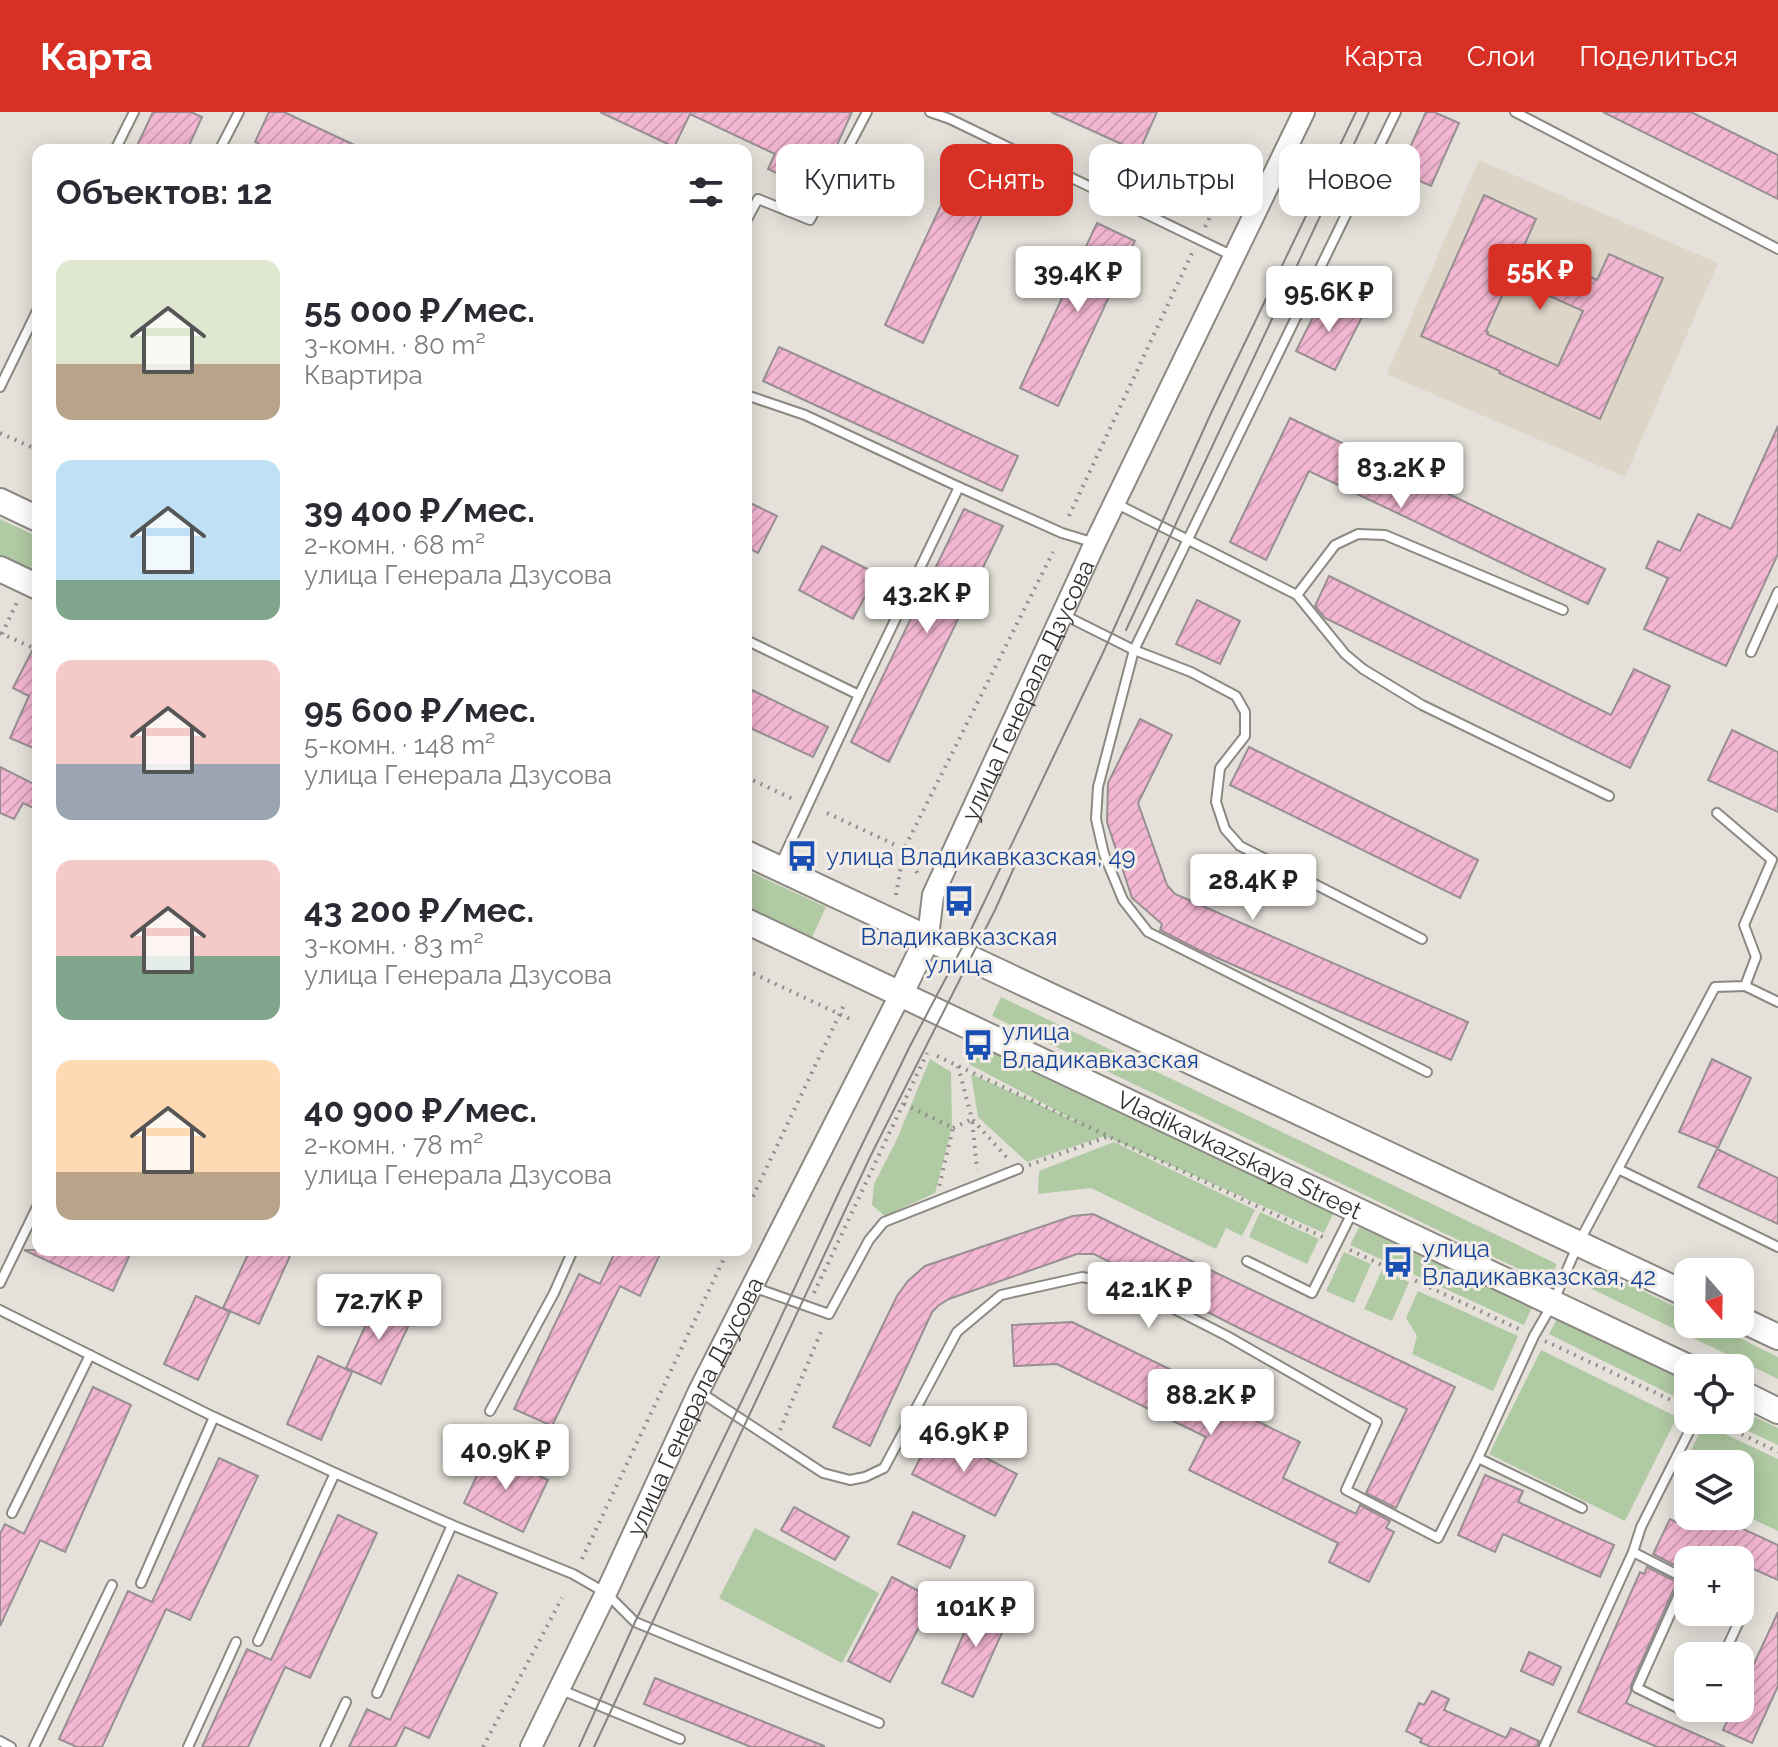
<!DOCTYPE html>
<html lang="ru">
<head>
<meta charset="utf-8">
<style>
	:root { --surface:#fff; --page:#f7f7f7; --text:#2b2b33; --muted:#7c7c81; --accent:#d93025 }
	body { margin:0; font-family:Raleway,sans-serif; background:var(--page); color:var(--text); height:100vh; display:flex; flex-direction:column; font-size:30px; white-space:nowrap }
	* { box-sizing:border-box; margin:0 }
	p { font-size:26px; color:var(--muted) }
	.icon { flex:none; width:44px; height:44px; fill:none; stroke:currentColor; stroke-width:2; stroke-linecap:round; stroke-linejoin:round }
	.map { position:relative; flex:1; overflow:hidden }
	.sheet { position:absolute; left:32px; top:32px; width:720px; height:1112px; display:flex; flex-direction:column; background:var(--surface); border-radius:16px; box-shadow:0 4px 20px #0003 }
	.sheet>* { flex:none }
	.hud { position:absolute; left:776px; top:32px; width:760px; height:72px; display:flex; gap:16px }
	.needle { width:52px; rotate:160deg }
	.buttons { position:absolute; left:1674px; top:1146px; display:grid; gap:16px }
	.buttons a { display:grid; place-items:center; width:80px; height:80px; border-radius:16px; background:var(--surface); box-shadow:0 4px 20px #0003; font-size:40px }
	.price { position:absolute; translate:-50% -68px; padding:0 18px; border-radius:8px; background:#fff; color:#222; font-size:26px; line-height:52px; filter:drop-shadow(0 2px 4px #0008) }
	.price::after { content:''; position:absolute; left:50%; top:48px; width:24px; height:18px; margin-left:-12px; background:inherit; clip-path:polygon(0 0,100% 0,50% 100%) }
	.price.active { background:var(--accent); color:#fff }
	ul { padding:0; list-style:none }
	li { display:flex; align-items:center; gap:24px; height:200px; padding:0 24px }
	li span { display:grid; place-items:center; flex:none; width:224px; height:160px; border-radius:16px; color:#555 }
	li>.icon { margin-inline-start:auto }
	span .icon { width:96px; height:96px; fill:#fffc; stroke-width:1 }
	li b { font-size:34px }
	h2 { display:flex; justify-content:space-between; align-items:center; height:96px; padding:0 24px; font-size:34px }
	.pill { padding:0 28px; border-radius:16px; background:var(--surface); box-shadow:0 4px 20px #0003; font-size:28px; line-height:72px }
	.pill.active { background:var(--accent); color:#fff }
	header { display:flex; align-items:center; gap:48px; box-sizing:border-box; height:112px; padding:0 40px; background:var(--accent); color:#fff }
	header strong { font-size:38px }
	nav { display:flex; gap:44px; margin-inline-start:auto; font-size:28px }
	.map>svg:first-child { display:block }
	.built { fill:#ddd5c8 }
	.green { fill:#b0caa3 }
	.building { fill:url(#building-hatch); stroke:#978f92; stroke-width:2; fill-rule:evenodd }
	.lines { fill:none; stroke-linecap:round; stroke-linejoin:round }
	.service-casing { stroke:#8c8882; stroke-width:12 }
	.tertiary-casing { stroke:#8c8882; stroke-width:24 }
	.secondary-casing { stroke:#8c8882; stroke-width:28 }
	.path { stroke:#918e89; stroke-width:4; stroke-dasharray:2 6; stroke-linecap:butt }
	.service { stroke:#fff; stroke-width:8 }
	.tertiary { stroke:#fff; stroke-width:20 }
	.secondary { stroke:#fff; stroke-width:24 }
	.tram { stroke:#87847f; stroke-width:2 }
	.labels { text-anchor:middle; dominant-baseline:central; stroke-width:6; stroke-linejoin:round; paint-order:stroke }
	.street-label { font-size:24px; fill:#32302e; stroke:#f2eee7 }
	.transit-label { font-size:24px; fill:#164399; stroke:#f2eee7; text-anchor:start }
</style>
</head>
<body>
<header>
<strong>Карта</strong>
<nav><a>Карта</a><a>Слои</a><a>Поделиться</a></nav>
</header>
<div class="map">
<svg width="1778" height="1635" viewBox="0 0 1778 1635">
	<defs>
		<pattern id="building-hatch" width="6" height="6" patternUnits="userSpaceOnUse" patternTransform="scale(2)"><rect width="6" height="6" fill="#f4b7d3"/><path d="M-1 1l2-2M0 6l6-6M5 7l2-2" fill="none" stroke="#d29eb5"/></pattern>
	</defs>
	<rect width="100%" height="100%" fill="#e5e1da"/>
	<!-- built -->
	<path class="built" d="M1479,48L1718,151L1625,365L1387,262Z"/>
	<!-- green -->
	<g class="green">
		<path d="M0,407L38,425V461L0,443Z"/>
		<path d="M746,758L826,795L812,825L746,794Z"/>
		<path d="M1001,885L1557,1152L1548,1171L992,904Z"/>
		<path d="M981,927L1336,1096L1324,1121L1105,1024L1027,1050L978,1005L971,962L1084,1013L969,952Z"/>
		<path d="M930,947L951,960L952,1015L935,1081L885,1104L872,1093L874,1072L897,1027Z"/>
		<path d="M1114,1030L1255,1098L1242,1124L1226,1116L1216,1137L1091,1076L1038,1082L1039,1059Z"/>
		<path d="M1260,1100L1319,1127L1307,1152L1249,1125Z"/>
		<path d="M1360,1113L1533,1193L1524,1213L1350,1133Z"/>
		<path d="M1344,1140L1371,1152L1354,1191L1326,1179Z"/>
		<path d="M1382,1158L1409,1170L1392,1209L1364,1197Z"/>
		<path d="M1600,1158L1688,1201V1212H1711L1778,1245V1267L1590,1176Z"/>
		<path d="M1418,1179L1518,1224L1493,1279L1412,1242L1417,1224L1406,1206Z"/>
		<path d="M1558,1205L1688,1269V1291L1549,1222Z"/>
		<path d="M1541,1238L1677,1305L1625,1409L1489,1342Z"/>
		<path d="M1740,1298L1778,1316V1333L1725,1308H1740Z"/>
		<path d="M1704,1312L1778,1347V1419L1740,1401V1352H1688V1376L1675,1370Z"/>
		<path d="M755,1416L879,1481L842,1551L719,1486Z"/>
	</g>
	<!-- building -->
	<g class="building">
		<path d="M153,0H191L202,5L187,38H135Z"/>
		<path d="M269,0H284L365,38H271L255,30Z"/>
		<path d="M600,0H852L816,79L768,57L775,42L690,2L674,35Z"/>
		<path d="M1051,0H1157L1139,40Z"/>
		<path d="M1426,0H1434L1459,11L1431,74L1399,60Z"/>
		<path d="M1603,0H1691L1778,43V87Z"/>
		<path d="M965,42L1002,59L923,231L885,213Z"/>
		<path d="M1484,83L1536,107L1524,134L1597,168L1609,142L1663,166L1600,307L1499,261L1500,259L1421,224ZM1510,166L1583,199L1558,254L1487,222L1488,220L1486,219Z"/>
		<path d="M1097,111L1135,129L1058,294L1020,276Z"/>
		<path d="M1323,185L1362,205L1335,258L1296,239Z"/>
		<path d="M779,235L1018,344L1002,379L763,269Z"/>
		<path d="M1290,306L1605,457L1588,492L1309,359L1266,448L1230,430Z"/>
		<path d="M1778,314V442L1726,554L1644,517L1668,466L1646,456L1658,429L1680,439L1698,402L1731,417Z"/>
		<path d="M746,389L777,404L758,441L746,435Z"/>
		<path d="M964,397L1003,414L889,650L851,630Z"/>
		<path d="M822,434L877,462L853,507L799,478Z"/>
		<path d="M1329,464L1611,603L1634,557L1670,574L1630,656L1325,506L1315,494Z"/>
		<path d="M1197,488L1240,509L1220,552L1176,532Z"/>
		<path d="M38,527V638L10,626L29,584L13,576Z"/>
		<path d="M746,575L828,615L813,645L746,614Z"/>
		<path d="M1140,607L1172,623L1138,691L1167,773L1175,782L1468,910L1451,948L1199,838L1160,818L1162,812L1132,786L1107,710L1108,671Z"/>
		<path d="M1732,618L1778,640V700L1708,668Z"/>
		<path d="M1249,635L1478,748L1460,786L1230,673Z"/>
		<path d="M0,655L38,674V698L23,691L14,707L0,701Z"/>
		<path d="M1712,947L1751,966L1718,1036L1679,1020Z"/>
		<path d="M1717,1037L1778,1066V1112L1698,1075Z"/>
		<path d="M1093,1102L1455,1275L1396,1396L1366,1381L1407,1297L1235,1214L1094,1142H1077L949,1187L939,1193L932,1200L870,1334L833,1315L897,1184L908,1169L925,1154L1073,1104Z"/>
		<path d="M24,1138H132L113,1179Z"/>
		<path d="M250,1138H276L290,1144L259,1212L223,1196Z"/>
		<path d="M616,1138H662L640,1184L620,1174L552,1314L514,1297L579,1162L600,1172Z"/>
		<path d="M196,1184L230,1200L198,1268L164,1252Z"/>
		<path d="M377,1188L413,1204L381,1272L346,1256Z"/>
		<path d="M1072,1210L1213,1278L1209,1286L1300,1330L1283,1366L1356,1402L1360,1393L1390,1409L1386,1416L1394,1420L1369,1470L1329,1450L1338,1431L1189,1358L1206,1325L1057,1252L1014,1254L1012,1213Z"/>
		<path d="M318,1244L352,1260L321,1328L287,1312Z"/>
		<path d="M93,1275L131,1293L65,1440L40,1428L0,1514V1422L5,1412L24,1422Z"/>
		<path d="M934,1319L1017,1362L995,1404L912,1362Z"/>
		<path d="M488,1340L548,1368L523,1420L464,1391Z"/>
		<path d="M219,1346L258,1364L190,1508L166,1497L102,1635H77L59,1627L128,1479L152,1490Z"/>
		<path d="M1485,1363L1523,1379L1518,1390L1614,1433L1600,1465L1503,1422L1495,1440L1458,1423Z"/>
		<path d="M794,1395L849,1425L835,1448L781,1418Z"/>
		<path d="M913,1400L965,1424L950,1456L898,1432Z"/>
		<path d="M338,1403L377,1421L310,1566L285,1555L248,1635H202L247,1537L271,1548Z"/>
		<path d="M1681,1404H1715L1778,1433V1468L1740,1451V1448H1734L1715,1439L1711,1448H1688L1684,1458L1653,1442L1670,1407L1678,1411Z"/>
		<path d="M1647,1455L1677,1470L1631,1573V1580L1626,1591L1725,1635H1657L1578,1600L1640,1460L1644,1462Z"/>
		<path d="M458,1463L497,1481L429,1626L405,1615L395,1635H349L367,1597L390,1608Z"/>
		<path d="M892,1465L934,1487L890,1570L848,1549Z"/>
		<path d="M978,1489L1010,1503L973,1585L942,1571Z"/>
		<path d="M1778,1500V1574L1752,1631L1723,1618L1733,1596H1740V1582Z"/>
		<path d="M1529,1540L1561,1555L1553,1573L1521,1559Z"/>
		<path d="M655,1566L824,1634V1635H751L644,1592Z"/>
		<path d="M1432,1579L1449,1587L1444,1598L1506,1626L1511,1616L1539,1629L1537,1635H1431L1420,1630L1422,1627L1406,1619L1419,1591L1424,1593Z"/>
	</g>
	<g class="lines">
		<defs>
			<g id="service">
				<path d="M930,0L950,7L1233,144"/>
				<path d="M1396,0L1134,538L1098,675L1096,707L1104,742L1123,788L1148,820L1427,960"/>
				<path d="M1515,0L1778,137"/>
				<path d="M222,33L239,0"/>
				<path d="M115,38L134,0"/>
				<path d="M746,109L758,87L810,108L867,0"/>
				<path d="M0,275L38,197"/>
				<path d="M746,286L752,285L805,303L959,375L1062,421L1095,431"/>
				<path d="M1117,392L1297,483L1335,433L1358,422L1385,423L1563,498"/>
				<path d="M1297,483L1345,542L1363,557L1422,593L1609,684"/>
				<path d="M1064,503L1134,538L1191,560L1236,584L1245,600V624L1220,656L1216,690L1225,717L1240,734L1422,827"/>
				<path d="M746,528L859,583"/>
				<path d="M1751,540L1778,480"/>
				<path d="M779,755L859,583L959,375"/>
				<path d="M1745,874L1778,890"/>
				<path d="M1618,1057L1778,1135"/>
				<path d="M1247,1149L1312,1181L1352,1101"/>
				<path d="M0,1171L38,1093"/>
				<path d="M753,1175L829,1202L869,1128L884,1110L1018,1057"/>
				<path d="M0,1198L214,1305L335,1361L452,1413L573,1462L606,1481L635,1510L879,1611"/>
				<path d="M700,1280L823,1361L850,1368L865,1365L884,1356L957,1220L1001,1183L1082,1165L1129,1174L1227,1224L1377,1310L1346,1378L1438,1426L1478,1346"/>
				<path d="M490,1299L554,1181L573,1138"/>
				<path d="M1582,1396L1478,1346L1534,1224L1553,1191L1578,1132L1715,875L1745,874L1756,845L1744,813L1772,748L1717,701"/>
				<path d="M12,1401L90,1243"/>
				<path d="M1686,1467L1637,1576L1694,1604L1698,1596"/>
				<path d="M1688,1468L1633,1440L1641,1415L1695,1308"/>
				<path d="M141,1471L214,1305"/>
				<path d="M258,1529L335,1361"/>
				<path d="M1723,1544L1748,1490L1740,1486"/>
				<path d="M559,1577L680,1627"/>
				<path d="M377,1581L452,1413"/>
				<path d="M0,1629L11,1635"/>
				<path d="M34,1635L112,1473"/>
				<path d="M188,1635L236,1530"/>
				<path d="M325,1635L346,1590"/>
				<path d="M1544,1635L1633,1440"/>
			</g>
			<g id="tertiary">
				<path id="s1" d="M928,825L933,783L1095,431L1304,0"/>
				<path id="s2" d="M531,1635L606,1481L699,1279L901,881"/>
			</g>
			<g id="secondary">
				<path d="M0,389L38,407"/>
				<path d="M0,457L38,475"/>
				<path d="M746,741L1688,1183"/>
				<path id="s3" d="M746,809L1690,1256"/>
				<path d="M901,881L928,825"/>
				<path d="M1740,1207L1778,1225"/>
				<path d="M1740,1280L1778,1299"/>
			</g>
		</defs>
		<!-- service casing -->
		<use href="#service" class="service-casing"/>
		<!-- tertiary casing -->
		<use href="#tertiary" class="tertiary-casing"/>
		<!-- secondary casing -->
		<use href="#secondary" class="secondary-casing"/>
		<!-- path -->
		<g class="path">
			<path d="M1205,115L1246,31"/>
			<path d="M0,321L38,338"/>
			<path d="M1069,404L1192,141"/>
			<path d="M0,521L38,538"/>
			<path d="M2,522L18,488"/>
			<path d="M746,665L795,688"/>
			<path d="M827,701L904,737L1053,440"/>
			<path d="M896,783L904,737L919,764"/>
			<path d="M746,858L852,908"/>
			<path d="M937,944L1323,1125"/>
			<path d="M958,954L972,1007L1009,1048"/>
			<path d="M904,992L953,1016L939,1075"/>
			<path d="M953,1016L972,1007L977,1058"/>
			<path d="M1029,1053L1107,1025"/>
			<path d="M746,1099L845,891"/>
			<path d="M1350,1138L1523,1219"/>
			<path d="M814,1181L927,941"/>
			<path d="M1545,1229L1688,1296"/>
			<path d="M1713,1308L1778,1340"/>
			<path d="M780,1318L823,1215"/>
			<path d="M582,1447L728,1138"/>
			<path d="M483,1635L562,1486"/>
		</g>
		<!-- service -->
		<use href="#service" class="service"/>
		<!-- tertiary -->
		<use href="#tertiary" class="tertiary"/>
		<!-- secondary -->
		<use href="#secondary" class="secondary"/>
		<!-- tram -->
		<g class="tram">
			<path d="M1126,518L1369,0"/>
			<path d="M579,1635L635,1510L750,1272L840,1078L910,934L966,828L1102,543L1212,299L1356,0"/>
			<path d="M594,1635L871,1043L995,798L1017,749"/>
		</g>
	</g>
	<!-- icons -->
	<defs>
		<symbol id="bus-bare" viewBox="-9 -9 18 18"><path d="M-5-6H5V4H4V6H2V4H-2V6H-4V4H-5ZM-3.5-4V0h7V-4ZM-3.5 1.2v1.5H-2V1.2ZM2 1.2v1.5H3.5V1.2Z" fill="#1a4fb4" stroke="#f2eee7" stroke-width="2.5" paint-order="stroke"/></symbol>
	</defs>
	<g fill-rule="evenodd">
		<use href="#bus-bare" x="780" y="722" width="44" height="44"/>
		<use href="#bus-bare" x="937" y="767" width="44" height="44"/>
		<use href="#bus-bare" x="956" y="911" width="44" height="44"/>
		<use href="#bus-bare" x="1376" y="1128" width="44" height="44"/>
	</g>
	<g class="labels">
		<!-- street labels -->
		<g class="street-label">
			<text stroke="none"><textPath href="#s1" startOffset="268">улица Генерала Дзусова</textPath></text>
			<text stroke="none"><textPath href="#s3" startOffset="546">Vladikavkazskaya Street</textPath></text>
			<text stroke="none"><textPath href="#s2" startOffset="378">улица Генерала Дзусова</textPath></text>
		</g>
		<!-- transit labels -->
		<g class="transit-label">
			<text x="826" y="744">улица Владикавказская, 49</text>
			<text x="959" y="824" text-anchor="middle">Владикавказская<tspan x="959" dy="28">улица</tspan></text>
			<text x="1002" y="919">улица<tspan x="1002" dy="28">Владикавказская</tspan></text>
			<text x="1422" y="1136">улица<tspan x="1422" dy="28">Владикавказская, 42</tspan></text>
		</g>
	</g>
</svg>
<div class="buttons">
<a><svg class="needle" viewBox="-14 -14 28 28"><path d="M0-13l5 13h-10z" fill="#e53935"/><path d="M0 13l5-13h-10z" fill="#7c7c81"/></svg></a>
<a><svg class="icon" aria-label="locate" viewBox="0 0 24 24"><circle cx="12" cy="12" r="6"/><path d="M12 2v4M12 18v4M2 12h4M18 12h4"/></svg></a>
<a><svg class="icon" aria-label="layers" viewBox="0 0 24 24"><path d="M12 4l9 5-9 5-9-5zM3 14l9 5 9-5"/></svg></a>
<a>+</a>
<a>−</a>
</div>
<b class="price active" style="left:1540px;top:200px">55K ₽</b>
<b class="price" style="left:1078px;top:202px">39.4K ₽</b>
<b class="price" style="left:1329px;top:222px">95.6K ₽</b>
<b class="price" style="left:1401px;top:398px">83.2K ₽</b>
<b class="price" style="left:927px;top:523px">43.2K ₽</b>
<b class="price" style="left:1253px;top:810px">28.4K ₽</b>
<b class="price" style="left:1149px;top:1218px">42.1K ₽</b>
<b class="price" style="left:379px;top:1230px">72.7K ₽</b>
<b class="price" style="left:1211px;top:1325px">88.2K ₽</b>
<b class="price" style="left:964px;top:1362px">46.9K ₽</b>
<b class="price" style="left:506px;top:1380px">40.9K ₽</b>
<b class="price" style="left:976px;top:1537px">101K ₽</b>
<div class="hud">
<a class="pill">Купить</a>
<a class="pill active">Снять</a>
<a class="pill">Фильтры</a>
<a class="pill">Новое</a>
</div>
<section class="sheet">
<h2>Объектов: 12<svg class="icon" aria-label="filters" viewBox="0 0 24 24"><path d="M4 7h16M4 17h16"/><circle cx="9" cy="7" r="2"/><circle cx="15" cy="17" r="2"/></svg></h2>
<ul>
<li><span style="background:linear-gradient(#dfe7d0 65%,#b9a48a 0)"><svg class="icon" aria-label="home" viewBox="0 0 24 24"><path d="M3 11l9-7 9 7M6 9v11h12V9"/></svg></span><div><b>55 000 ₽/мес.</b><p>3-комн. · 80 m²</p><p>Квартира</p></div></li>
<li><span style="background:linear-gradient(#bfe0f5 75%,#7fa58c 0)"><svg class="icon" aria-label="home" viewBox="0 0 24 24"><path d="M3 11l9-7 9 7M6 9v11h12V9"/></svg></span><div><b>39 400 ₽/мес.</b><p>2-комн. · 68 m²</p><p>улица Генерала Дзусова</p></div></li>
<li><span style="background:linear-gradient(#f6c9c9 65%,#9aa5b1 0)"><svg class="icon" aria-label="home" viewBox="0 0 24 24"><path d="M3 11l9-7 9 7M6 9v11h12V9"/></svg></span><div><b>95 600 ₽/мес.</b><p>5-комн. · 148 m²</p><p>улица Генерала Дзусова</p></div></li>
<li><span style="background:linear-gradient(#f6c9c9 60%,#7fa58c 0)"><svg class="icon" aria-label="home" viewBox="0 0 24 24"><path d="M3 11l9-7 9 7M6 9v11h12V9"/></svg></span><div><b>43 200 ₽/мес.</b><p>3-комн. · 83 m²</p><p>улица Генерала Дзусова</p></div></li>
<li><span style="background:linear-gradient(#ffd9b3 70%,#b9a48a 0)"><svg class="icon" aria-label="home" viewBox="0 0 24 24"><path d="M3 11l9-7 9 7M6 9v11h12V9"/></svg></span><div><b>40 900 ₽/мес.</b><p>2-комн. · 78 m²</p><p>улица Генерала Дзусова</p></div></li>
</ul>
</section>
</div>
</body>
</html>
